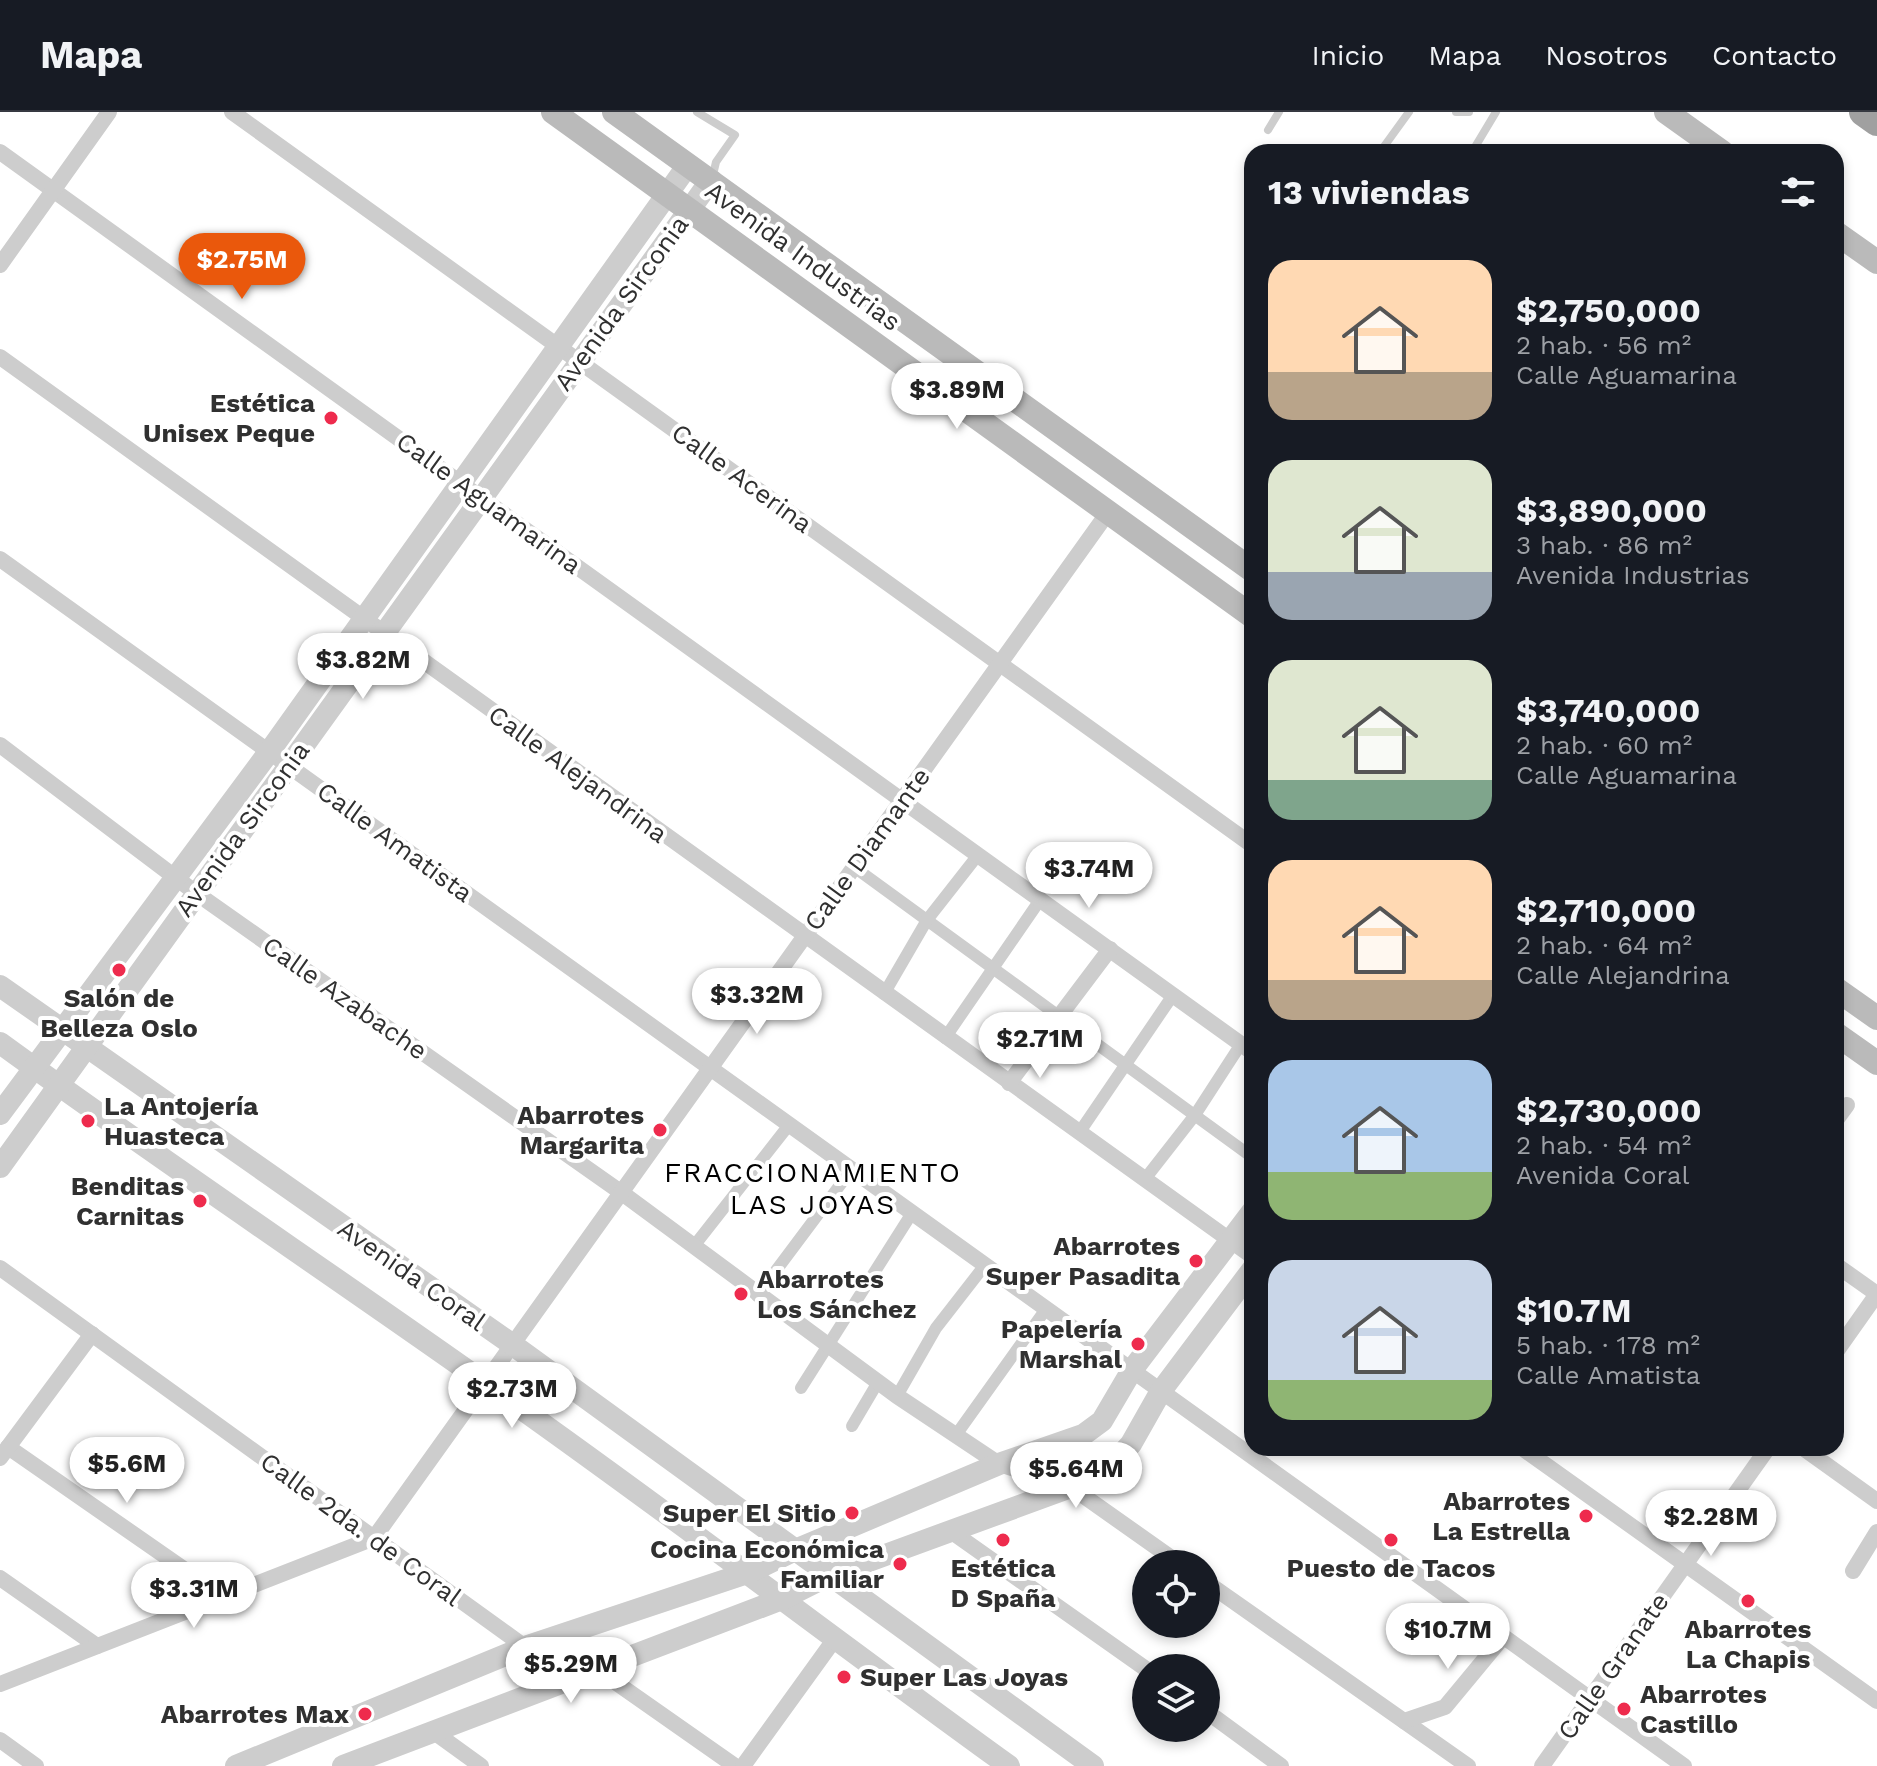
<!DOCTYPE html>
<html lang="es">
<head>
<meta charset="utf-8">
<style>
	:root { --surface:#171b24; --page:#20242c; --text:#f1f3f6; --muted:#9ea1a6; --line:#363941; --accent:#ea580c }
	body { margin:0; font-family:"Work Sans",sans-serif; background:var(--page); color:var(--text); height:100vh; display:flex; flex-direction:column; font-size:30px; white-space:nowrap }
	* { box-sizing:border-box; margin:0 }
	p { font-size:26px; color:var(--muted) }
	.icon { flex:none; width:44px; height:44px; fill:none; stroke:currentColor; stroke-width:2; stroke-linecap:round; stroke-linejoin:round }
	.map { position:relative; flex:1; overflow:hidden }
	.sheet { position:absolute; left:1244px; top:32px; width:600px; height:1312px; display:flex; flex-direction:column; background:var(--surface); border-radius:24px; box-shadow:0 4px 12px #0003 }
	.sheet>* { flex:none }
	.fabs { position:absolute; left:1132px; top:1438px; display:grid; gap:16px }
	.fabs a { display:grid; place-items:center; width:88px; height:88px; border-radius:50%; background:var(--surface); box-shadow:0 4px 12px #0003; font-size:40px }
	.price { position:absolute; translate:-50% -68px; padding:0 18px; border-radius:28px; background:#fff; color:#222; font-size:26px; line-height:52px; filter:drop-shadow(0 2px 4px #0008) }
	.price::after { content:''; position:absolute; left:50%; top:48px; width:24px; height:18px; margin-left:-12px; background:inherit; clip-path:polygon(0 0,100% 0,50% 100%) }
	.price.active { background:var(--accent); color:#fff }
	ul { padding:0; list-style:none }
	li { display:flex; align-items:center; gap:24px; height:200px; padding:0 24px }
	li span { display:grid; place-items:center; flex:none; width:224px; height:160px; border-radius:24px; color:#555 }
	li>.icon { margin-inline-start:auto }
	span .icon { width:96px; height:96px; fill:#fffc; stroke-width:1 }
	li b { font-size:34px }
	h2 { display:flex; justify-content:space-between; align-items:center; height:96px; padding:0 24px; font-size:34px }
	header { display:flex; align-items:center; gap:48px; box-sizing:border-box; height:112px; padding:0 40px; background:var(--surface); border-bottom:2px solid var(--line) }
	header strong { font-size:38px }
	nav { display:flex; gap:44px; margin-inline-start:auto; font-size:28px }
	.map>svg:first-child { display:block }
	.lines { fill:none; stroke-linecap:round; stroke-linejoin:round }
	.service { stroke:#cdcdcd; stroke-width:8 }
	.pedestrian { stroke:#cdcdcd; stroke-width:12 }
	.minor { stroke:#cdcdcd; stroke-width:16 }
	.tertiary { stroke:#cdcdcd; stroke-width:22 }
	.secondary { stroke:#bababa; stroke-width:24 }
	.trunk { stroke:#a0a0a0; stroke-width:28 }
	.poi-dot { fill:#ee2b4d; stroke:#fff; stroke-width:3 }
	.labels { text-anchor:middle; dominant-baseline:central; stroke-width:8; stroke-linejoin:round; paint-order:stroke }
	.street-label { font-size:26px; fill:#303030; stroke:#fff }
	.poi-label { font-size:26px; font-weight:bold; fill:#303030; stroke:#fff; text-anchor:end }
	.neighbourhood-label { font-size:28px; letter-spacing:2px; fill:#000; stroke:#fff }
</style>
</head>
<body>
<header>
<strong>Mapa</strong>
<nav><a>Inicio</a><a>Mapa</a><a>Nosotros</a><a>Contacto</a></nav>
</header>
<div class="map">
<svg width="1877" height="1654" viewBox="0 0 1877 1654">
	<rect width="100%" height="100%" fill="#fff"/>
	<g class="lines">
		<!-- service -->
		<g class="service">
			<path d="M697,0L735,23L716,50L712,67"/>
			<path d="M1456,0H1469"/>
			<path d="M1268,18L1279,0"/>
			<path d="M1380,40L1409,0"/>
			<path d="M1472,40L1496,0"/>
		</g>
		<!-- pedestrian -->
		<g class="pedestrian">
			<path d="M854,755L1252,1045"/>
			<path d="M884,882L927,808L978,743"/>
			<path d="M945,926L1040,788"/>
			<path d="M1079,1021L1173,883"/>
			<path d="M1145,1067L1195,1003L1241,932"/>
			<path d="M694,1134L789,1013"/>
			<path d="M757,1184L852,1057"/>
			<path d="M801,1276L912,1101"/>
			<path d="M897,1284L936,1216L985,1153"/>
			<path d="M852,1314L878,1270"/>
			<path d="M956,1323L1046,1197"/>
		</g>
		<!-- minor -->
		<g class="minor">
			<path d="M232,0L1252,733"/>
			<path d="M0,40L1252,940"/>
			<path d="M0,153L109,0"/>
			<path d="M0,245L1252,1144"/>
			<path d="M0,447L1684,1654"/>
			<path d="M0,633L196,781L622,1081L897,1284L999,1352L1071,1375L1180,1452"/>
			<path d="M1009,971L1110,837"/>
			<path d="M1836,1008L1847,993"/>
			<path d="M1836,1153L1877,1182"/>
			<path d="M0,1156L525,1535L598,1558L735,1654"/>
			<path d="M1836,1240L1877,1182"/>
			<path d="M8,1335L224,1485"/>
			<path d="M1522,1336L1877,1589"/>
			<path d="M1803,1336L1877,1389"/>
			<path d="M0,1346L92,1222"/>
			<path d="M952,1420L1146,1557"/>
			<path d="M1853,1459L1877,1420"/>
			<path d="M0,1466L97,1534"/>
			<path d="M1206,1470L1468,1654"/>
			<path d="M0,1572L374,1426L1109,399"/>
			<path d="M1206,1599L1281,1654"/>
			<path d="M1404,1609L1445,1595L1503,1525"/>
			<path d="M434,1620L481,1654"/>
			<path d="M0,1628L36,1654"/>
			<path d="M743,1654L834,1528"/>
			<path d="M1542,1654L1768,1336"/>
		</g>
		<!-- tertiary -->
		<g class="tertiary">
			<path d="M0,874L513,1233L1093,1654"/>
			<path d="M0,931C159,1047 324,1157 485,1271C662,1395 833,1527 1009,1654"/>
			<path d="M0,1002L269,640L688,53"/>
			<path d="M0,1055L711,68"/>
			<path d="M236,1654L525,1535L750,1460L793,1439L999,1352L1083,1323L1102,1309L1132,1258L1252,1100"/>
			<path d="M343,1654L782,1487L828,1464L1071,1375L1108,1357L1131,1332L1161,1279L1252,1158"/>
		</g>
		<!-- secondary -->
		<g class="secondary">
			<path d="M553,0L1252,504"/>
			<path d="M614,0L1252,458"/>
			<path d="M1666,0L1722,40"/>
			<path d="M1836,121L1877,150"/>
			<path d="M1836,877L1877,906"/>
			<path d="M1836,922L1877,951"/>
		</g>
		<!-- trunk -->
		<path class="trunk" d="M1863,0L1877,10"/>
	</g>
	<!-- markers -->
	<g class="poi-dot">
		<circle cx="331" cy="306" r="8"/>
		<circle cx="119" cy="858" r="8"/>
		<circle cx="88" cy="1009" r="8"/>
		<circle cx="660" cy="1018" r="8"/>
		<circle cx="200" cy="1089" r="8"/>
		<circle cx="1196" cy="1149" r="8"/>
		<circle cx="741" cy="1182" r="8"/>
		<circle cx="1138" cy="1232" r="8"/>
		<circle cx="852" cy="1401" r="8"/>
		<circle cx="1586" cy="1404" r="8"/>
		<circle cx="1003" cy="1428" r="8"/>
		<circle cx="1391" cy="1428" r="8"/>
		<circle cx="900" cy="1452" r="8"/>
		<circle cx="1748" cy="1489" r="8"/>
		<circle cx="844" cy="1565" r="8"/>
		<circle cx="1624" cy="1597" r="8"/>
		<circle cx="365" cy="1602" r="8"/>
	</g>
	<g class="labels">
		<!-- street labels -->
		<g class="street-label">
			<text transform="translate(803 144) rotate(36)">Avenida Industrias</text>
			<text transform="translate(621 191) rotate(-54)">Avenida Sirconia</text>
			<text transform="translate(742 366) rotate(36)">Calle Acerina</text>
			<text transform="translate(489 391) rotate(36)">Calle Aguamarina</text>
			<text transform="translate(578 662) rotate(36)">Calle Alejandrina</text>
			<text transform="translate(242 717) rotate(-54)">Avenida Sirconia</text>
			<text transform="translate(395 730) rotate(36)">Calle Amatista</text>
			<text transform="translate(867 737) rotate(-54)">Calle Diamante</text>
			<text transform="translate(345 886) rotate(35)">Calle Azabache</text>
			<text transform="translate(412 1163) rotate(35)">Avenida Coral</text>
			<text transform="translate(361 1417) rotate(36)">Calle 2da. de Coral</text>
			<text transform="translate(1613 1554) rotate(-55)">Calle Granate</text>
		</g>
		<!-- poi labels -->
		<g class="poi-label">
			<text x="315" y="291">Estética<tspan x="315" dy="30">Unisex Peque</tspan></text>
			<text x="119" y="886" text-anchor="middle">Salón de<tspan x="119" dy="30">Belleza Oslo</tspan></text>
			<text x="104" y="994" text-anchor="start">La Antojería<tspan x="104" dy="30">Huasteca</tspan></text>
			<text x="644" y="1003">Abarrotes<tspan x="644" dy="30">Margarita</tspan></text>
			<text x="184" y="1074">Benditas<tspan x="184" dy="30">Carnitas</tspan></text>
			<text x="1180" y="1134">Abarrotes<tspan x="1180" dy="30">Super Pasadita</tspan></text>
			<text x="757" y="1167" text-anchor="start">Abarrotes<tspan x="757" dy="30">Los Sánchez</tspan></text>
			<text x="1122" y="1217">Papelería<tspan x="1122" dy="30">Marshal</tspan></text>
			<text x="1570" y="1389">Abarrotes<tspan x="1570" dy="30">La Estrella</tspan></text>
			<text x="836" y="1401">Super El Sitio</text>
			<text x="884" y="1437">Cocina Económica<tspan x="884" dy="30">Familiar</tspan></text>
			<text x="1003" y="1456" text-anchor="middle">Estética<tspan x="1003" dy="30">D Spaña</tspan></text>
			<text x="1391" y="1456" text-anchor="middle">Puesto de Tacos</text>
			<text x="1748" y="1517" text-anchor="middle">Abarrotes<tspan x="1748" dy="30">La Chapis</tspan></text>
			<text x="860" y="1565" text-anchor="start">Super Las Joyas</text>
			<text x="1640" y="1582" text-anchor="start">Abarrotes<tspan x="1640" dy="30">Castillo</tspan></text>
			<text x="349" y="1602">Abarrotes Max</text>
		</g>
		<!-- neighbourhood labels -->
		<g class="neighbourhood-label">
			<text x="813" y="1060">FRACCIONAMIENTO<tspan x="813" dy="32">LAS JOYAS</tspan></text>
		</g>
	</g>
</svg>
<div class="fabs">
<a><svg class="icon" aria-label="locate" viewBox="0 0 24 24"><circle cx="12" cy="12" r="6"/><path d="M12 2v4M12 18v4M2 12h4M18 12h4"/></svg></a>
<a><svg class="icon" aria-label="layers" viewBox="0 0 24 24"><path d="M12 4l9 5-9 5-9-5zM3 14l9 5 9-5"/></svg></a>
</div>
<b class="price active" style="left:242px;top:189px">$2.75M</b>
<b class="price" style="left:957px;top:319px">$3.89M</b>
<b class="price" style="left:363px;top:589px">$3.82M</b>
<b class="price" style="left:1089px;top:798px">$3.74M</b>
<b class="price" style="left:757px;top:924px">$3.32M</b>
<b class="price" style="left:1040px;top:968px">$2.71M</b>
<b class="price" style="left:512px;top:1318px">$2.73M</b>
<b class="price" style="left:127px;top:1393px">$5.6M</b>
<b class="price" style="left:1076px;top:1398px">$5.64M</b>
<b class="price" style="left:1711px;top:1446px">$2.28M</b>
<b class="price" style="left:194px;top:1518px">$3.31M</b>
<b class="price" style="left:1448px;top:1559px">$10.7M</b>
<b class="price" style="left:571px;top:1593px">$5.29M</b>
<section class="sheet">
<h2>13 viviendas<svg class="icon" aria-label="filters" viewBox="0 0 24 24"><path d="M4 7h16M4 17h16"/><circle cx="9" cy="7" r="2"/><circle cx="15" cy="17" r="2"/></svg></h2>
<ul>
<li><span style="background:linear-gradient(#ffd9b3 70%,#b9a48a 0)"><svg class="icon" aria-label="home" viewBox="0 0 24 24"><path d="M3 11l9-7 9 7M6 9v11h12V9"/></svg></span><div><b>$2,750,000</b><p>2 hab. · 56 m²</p><p>Calle Aguamarina</p></div></li>
<li><span style="background:linear-gradient(#dfe7d0 70%,#9aa5b1 0)"><svg class="icon" aria-label="home" viewBox="0 0 24 24"><path d="M3 11l9-7 9 7M6 9v11h12V9"/></svg></span><div><b>$3,890,000</b><p>3 hab. · 86 m²</p><p>Avenida Industrias</p></div></li>
<li><span style="background:linear-gradient(#dfe7d0 75%,#7fa58c 0)"><svg class="icon" aria-label="home" viewBox="0 0 24 24"><path d="M3 11l9-7 9 7M6 9v11h12V9"/></svg></span><div><b>$3,740,000</b><p>2 hab. · 60 m²</p><p>Calle Aguamarina</p></div></li>
<li><span style="background:linear-gradient(#ffd9b3 75%,#b9a48a 0)"><svg class="icon" aria-label="home" viewBox="0 0 24 24"><path d="M3 11l9-7 9 7M6 9v11h12V9"/></svg></span><div><b>$2,710,000</b><p>2 hab. · 64 m²</p><p>Calle Alejandrina</p></div></li>
<li><span style="background:linear-gradient(#a9c7e8 70%,#8fb573 0)"><svg class="icon" aria-label="home" viewBox="0 0 24 24"><path d="M3 11l9-7 9 7M6 9v11h12V9"/></svg></span><div><b>$2,730,000</b><p>2 hab. · 54 m²</p><p>Avenida Coral</p></div></li>
<li><span style="background:linear-gradient(#c9d6e8 75%,#8fb573 0)"><svg class="icon" aria-label="home" viewBox="0 0 24 24"><path d="M3 11l9-7 9 7M6 9v11h12V9"/></svg></span><div><b>$10.7M</b><p>5 hab. · 178 m²</p><p>Calle Amatista</p></div></li>
</ul>
</section>
</div>
</body>
</html>
